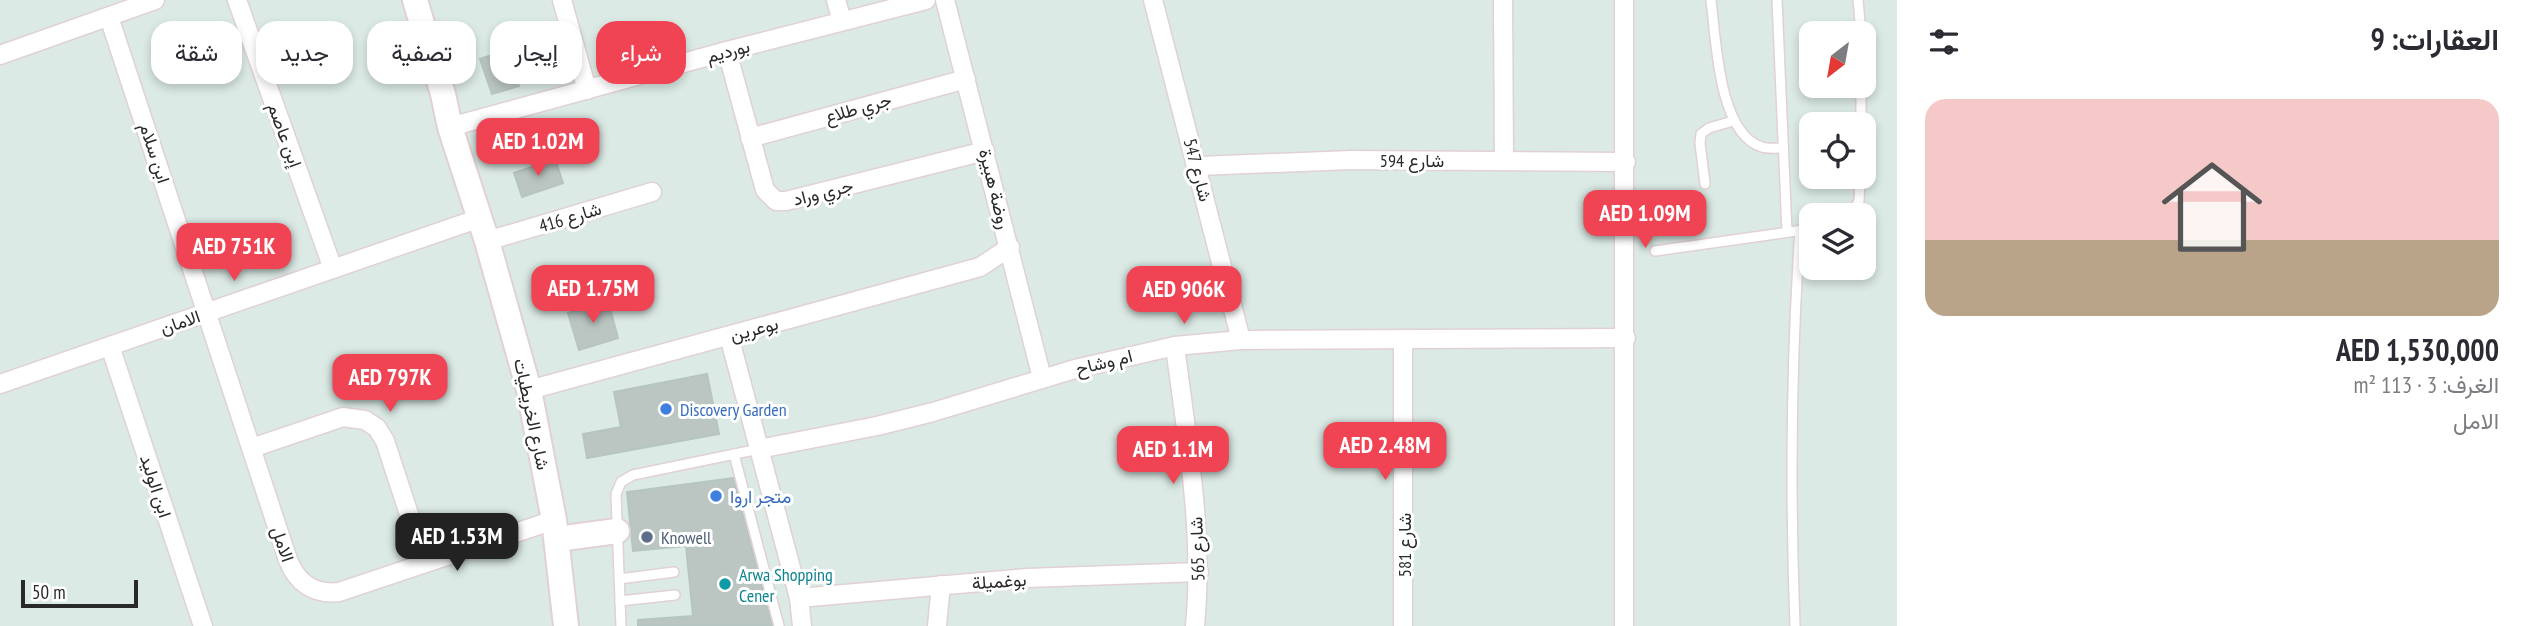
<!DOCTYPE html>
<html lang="ar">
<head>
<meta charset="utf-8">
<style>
	:root { --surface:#fff; --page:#f7f7f7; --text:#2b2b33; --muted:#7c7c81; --line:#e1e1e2; --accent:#f04353 }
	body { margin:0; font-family:"PT Sans Narrow",Vazirmatn,sans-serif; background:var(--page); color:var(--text); direction:rtl; height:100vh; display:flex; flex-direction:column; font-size:26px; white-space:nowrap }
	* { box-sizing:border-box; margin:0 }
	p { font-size:23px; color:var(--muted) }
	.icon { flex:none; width:38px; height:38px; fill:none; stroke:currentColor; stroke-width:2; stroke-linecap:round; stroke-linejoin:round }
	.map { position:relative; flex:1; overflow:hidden; direction:ltr }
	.side { display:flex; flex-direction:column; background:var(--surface); width:630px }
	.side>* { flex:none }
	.guide { position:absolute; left:21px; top:21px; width:665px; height:63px; direction:rtl; display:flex; gap:14px }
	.needle { width:46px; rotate:211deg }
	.buttons { position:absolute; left:1799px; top:21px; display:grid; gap:14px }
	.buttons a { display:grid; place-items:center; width:77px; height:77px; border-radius:14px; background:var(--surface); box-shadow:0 4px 10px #0003; font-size:35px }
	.scale { position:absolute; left:21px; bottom:18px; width:117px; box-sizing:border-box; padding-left:7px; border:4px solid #292929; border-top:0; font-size:19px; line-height:24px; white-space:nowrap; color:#292929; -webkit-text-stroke:5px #fff; paint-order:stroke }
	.price { position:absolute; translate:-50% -60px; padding:0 16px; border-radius:14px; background:var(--accent); color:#fff; font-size:23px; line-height:46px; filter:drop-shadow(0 2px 4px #0008) }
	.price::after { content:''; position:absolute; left:50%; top:42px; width:21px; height:16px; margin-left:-10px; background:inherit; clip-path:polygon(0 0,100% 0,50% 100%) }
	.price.on { background:#222; color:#fff }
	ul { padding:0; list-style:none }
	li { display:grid; align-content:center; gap:14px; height:371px; padding:0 28px }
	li+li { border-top:2px solid var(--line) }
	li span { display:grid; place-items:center; height:217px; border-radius:21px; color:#555 }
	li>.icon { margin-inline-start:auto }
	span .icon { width:126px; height:126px; fill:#fffc; stroke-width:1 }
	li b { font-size:30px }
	h2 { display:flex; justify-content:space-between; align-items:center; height:84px; padding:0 28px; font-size:30px }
	.tag { padding:0 24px; border-radius:21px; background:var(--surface); box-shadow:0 4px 10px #0003; font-size:24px; line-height:63px }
	.tag.on { background:var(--accent); color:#fff }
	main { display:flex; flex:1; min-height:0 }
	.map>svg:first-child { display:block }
	.building { fill:#bbc6c2; stroke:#b5c5c1; stroke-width:2 }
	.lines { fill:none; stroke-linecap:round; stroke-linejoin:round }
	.lane-casing { stroke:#e1d1d2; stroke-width:12 }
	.street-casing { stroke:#e1d1d2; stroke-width:21 }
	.secondary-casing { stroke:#e1d1d2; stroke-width:28 }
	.lane { stroke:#fff; stroke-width:9 }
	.street { stroke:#fff; stroke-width:18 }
	.secondary { stroke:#fff; stroke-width:24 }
	.shop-dot { fill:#3f7fe0; stroke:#fff; stroke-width:2.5 }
	.service-dot { fill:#5c6f8a; stroke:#fff; stroke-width:2.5 }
	.culture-dot { fill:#0f9aa8; stroke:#fff; stroke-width:2.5 }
	.labels { text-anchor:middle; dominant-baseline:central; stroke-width:6; stroke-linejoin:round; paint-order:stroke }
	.street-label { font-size:18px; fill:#292929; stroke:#fff }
	.shop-label { font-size:18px; fill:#366cbe; stroke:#fff; text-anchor:start }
	.service-label { font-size:18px; fill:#4e5e75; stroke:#fff; text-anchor:start }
	.culture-label { font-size:18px; fill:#0d838f; stroke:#fff; text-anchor:start }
</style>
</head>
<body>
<main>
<section class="side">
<h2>العقارات: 9<svg class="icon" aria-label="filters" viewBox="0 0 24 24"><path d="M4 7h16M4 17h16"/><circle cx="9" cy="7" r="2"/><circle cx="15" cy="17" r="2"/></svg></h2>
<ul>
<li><span style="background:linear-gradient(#f6c9c9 65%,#b9a48a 0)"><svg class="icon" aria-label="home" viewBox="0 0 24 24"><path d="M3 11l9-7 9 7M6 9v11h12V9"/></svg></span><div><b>AED 1,530,000</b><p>الغرف: 3 · 113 m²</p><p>الامل</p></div></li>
</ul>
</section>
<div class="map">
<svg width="1897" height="626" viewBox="0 0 1897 626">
	<rect width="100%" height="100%" fill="#dbeae5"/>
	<!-- building -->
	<g class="building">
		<path d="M507,50L519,86L492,94L480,59Z"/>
		<path d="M526,130L530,150L513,154L509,133Z"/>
		<path d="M555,159L563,183L522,197L514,173Z"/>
		<path d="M599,271L606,297L567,307L560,281Z"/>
		<path d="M608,301L618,338L579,350L568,313Z"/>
		<path d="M707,374L719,434L587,458L583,434L621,427L614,392Z"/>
		<path d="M733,478L772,626H638V620L693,616L686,546L633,551L627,492Z"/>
	</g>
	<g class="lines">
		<defs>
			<g id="lane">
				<path d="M1711,0C1716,38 1718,134 1762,147C1768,149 1776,148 1783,148"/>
				<path d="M1777,0L1787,232"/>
				<path d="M1858,0L1861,33"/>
				<path d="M1861,124V86"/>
				<path d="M1705,184L1700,143L1701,134L1709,128L1733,121"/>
				<path d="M1851,215L1859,201L1860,177"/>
				<path d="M1655,251L1811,229"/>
				<path d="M734,454L779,626"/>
				<path d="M619,579L674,572"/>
				<path d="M620,601L675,595"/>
				<path d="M621,626L616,494L621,482L633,475L759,449"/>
				<path d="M1795,626C1790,494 1791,362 1800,230"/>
			</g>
			<g id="street">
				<path d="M237,0L333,269"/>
				<path d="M562,0L587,90"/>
				<path d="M836,0L842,21"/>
				<path d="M945,0L1042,378"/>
				<path d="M1153,0L1241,340"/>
				<path d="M1503,0L1504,161"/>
				<path d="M109,17L288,560C297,583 314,595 339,592L554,520"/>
				<path d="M727,51L765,190L776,201H786L985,151"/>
				<path d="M0,55L155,0"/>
				<path d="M450,127L727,51L926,0"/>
				<path d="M750,138L966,79"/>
				<path d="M1198,166L1351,160L1626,162"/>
				<path d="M487,241L652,192"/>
				<path d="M729,336L799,598L802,626"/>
				<path d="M110,346L203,626"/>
				<path d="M1175,346C1187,441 1204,531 1195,626"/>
				<path d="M0,384L480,218"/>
				<path d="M529,390L980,267L1010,247"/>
				<path d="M252,448L343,417L365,420L377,428L385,441L425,563"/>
				<path d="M759,449L877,426L933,412L1075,369L1175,346L1241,340L1626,338"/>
				<path d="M799,598L1027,578L1199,572"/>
				<path d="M937,626L941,585"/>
				<path d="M1403,626V339"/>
				<path d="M1624,626V0"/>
			</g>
			<g id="secondary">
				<path d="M415,0L443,94L450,127L487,241L529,390L554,520L566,626"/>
				<path d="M557,539L617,531"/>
			</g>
		</defs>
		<!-- lane casing -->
		<use href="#lane" class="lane-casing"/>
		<!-- street casing -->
		<use href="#street" class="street-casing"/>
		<!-- secondary casing -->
		<use href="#secondary" class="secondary-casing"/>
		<!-- lane -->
		<use href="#lane" class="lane"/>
		<!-- street -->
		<use href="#street" class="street"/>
		<!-- secondary -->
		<use href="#secondary" class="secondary"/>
	</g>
	<!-- markers -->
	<g class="shop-dot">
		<circle cx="666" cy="409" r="7"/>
		<circle cx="716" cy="496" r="7"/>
	</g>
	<circle class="service-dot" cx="647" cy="537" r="7"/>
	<circle class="culture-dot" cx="725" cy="584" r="7"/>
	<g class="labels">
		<!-- street labels -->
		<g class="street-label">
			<text transform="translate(728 51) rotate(-15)">بورديم</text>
			<text transform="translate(858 108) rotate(-16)">جري طلاع</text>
			<text transform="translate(285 135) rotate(70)">إبن عاصم</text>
			<text transform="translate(155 153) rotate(72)">ابن سلام</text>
			<text x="1412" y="160">شارع 594</text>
			<text transform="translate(1198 170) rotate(75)">شارع 547</text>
			<text transform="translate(995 189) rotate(76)">روضة هبيرة</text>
			<text transform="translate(823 192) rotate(-14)">جري وراد</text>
			<text transform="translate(570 217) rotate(-17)">شارع 416</text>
			<text transform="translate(180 322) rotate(-19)">الامان</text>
			<text transform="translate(754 329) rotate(-15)">بوعرين</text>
			<text transform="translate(1104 362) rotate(-14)">ام وشاح</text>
			<text transform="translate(532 414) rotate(78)">شارع الخريطيات</text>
			<text transform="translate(156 486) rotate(72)">ابن الوليد</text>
			<text transform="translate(283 544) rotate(71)">الامل</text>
			<text transform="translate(1404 545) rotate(-90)">شارع 581</text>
			<text transform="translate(1197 549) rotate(-92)">شارع 565</text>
			<text transform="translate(999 581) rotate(-4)">بوغميلة</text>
		</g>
		<!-- shop labels -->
		<g class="shop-label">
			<text x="680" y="409">Discovery Garden</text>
			<text x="730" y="496">متجر اروا</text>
		</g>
		<!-- service labels -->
		<g class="service-label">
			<text x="661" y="537">Knowell</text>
		</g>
		<!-- culture labels -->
		<g class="culture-label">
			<text x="739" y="574">Arwa Shopping<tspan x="739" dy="21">Cener</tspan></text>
		</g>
	</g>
</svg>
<div class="buttons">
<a><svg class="needle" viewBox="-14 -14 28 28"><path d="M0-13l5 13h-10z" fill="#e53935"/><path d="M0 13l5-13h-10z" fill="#7c7c81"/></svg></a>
<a><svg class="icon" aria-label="locate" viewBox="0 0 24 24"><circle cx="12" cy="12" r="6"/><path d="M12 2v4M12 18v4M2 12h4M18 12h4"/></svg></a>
<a><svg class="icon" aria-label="layers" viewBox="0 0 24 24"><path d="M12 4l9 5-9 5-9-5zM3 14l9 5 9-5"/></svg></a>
</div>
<div class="scale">50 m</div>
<b class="price" style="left:538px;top:178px">AED 1.02M</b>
<b class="price" style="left:1645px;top:250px">AED 1.09M</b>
<b class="price" style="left:234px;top:283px">AED 751K</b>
<b class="price" style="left:593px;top:325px">AED 1.75M</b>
<b class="price" style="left:1184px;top:326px">AED 906K</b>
<b class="price" style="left:390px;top:414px">AED 797K</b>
<b class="price" style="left:1385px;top:482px">AED 2.48M</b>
<b class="price" style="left:1173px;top:486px">AED 1.1M</b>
<b class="price on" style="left:457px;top:573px">AED 1.53M</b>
<div class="guide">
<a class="tag on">شراء</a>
<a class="tag">إيجار</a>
<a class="tag">تصفية</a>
<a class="tag">جديد</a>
<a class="tag">شقة</a>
</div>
</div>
</main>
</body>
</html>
